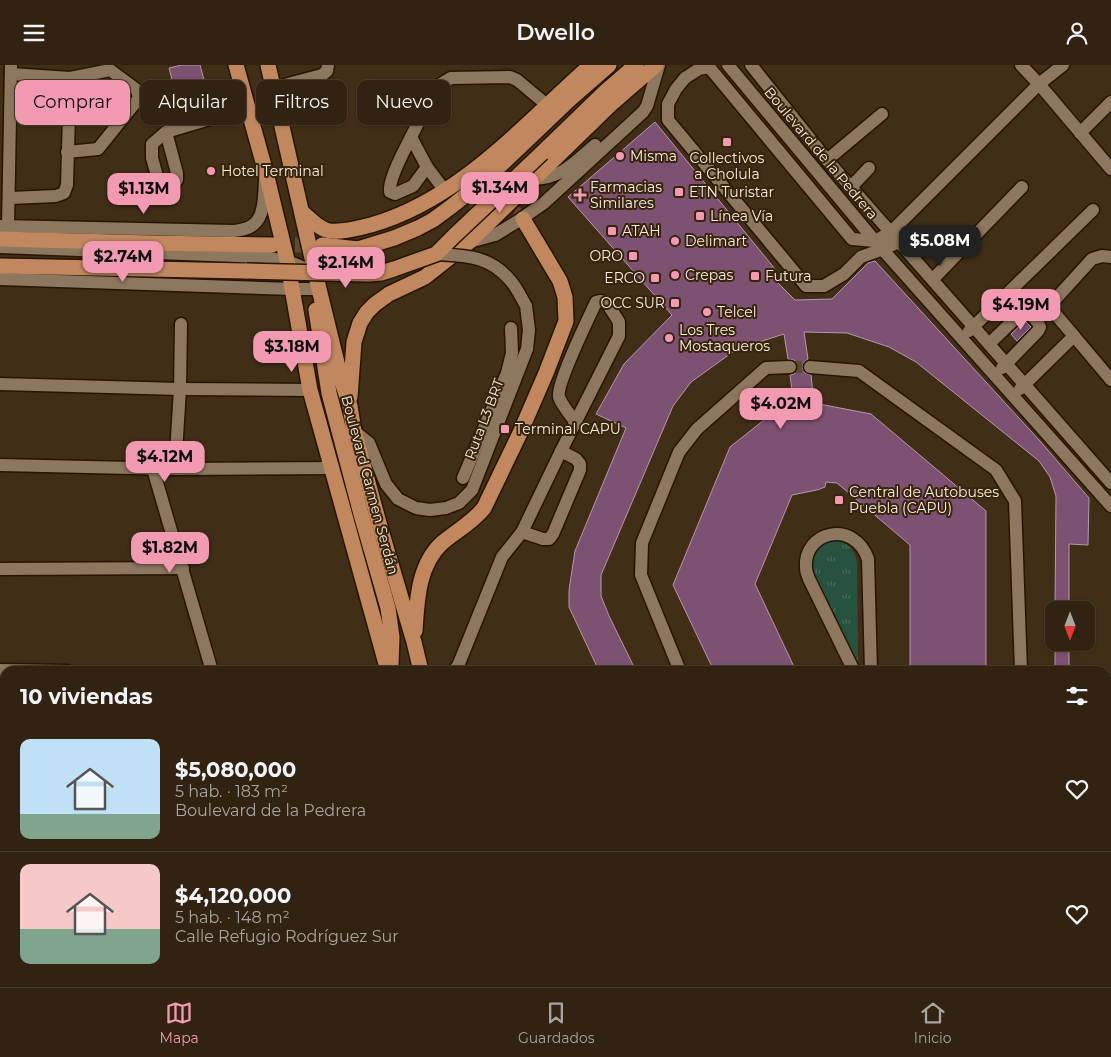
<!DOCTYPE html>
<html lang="es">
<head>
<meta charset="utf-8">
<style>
	:root { --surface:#312211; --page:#3d2f1f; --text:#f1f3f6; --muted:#a8a49f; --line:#4c3f31; --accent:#f19ab1 }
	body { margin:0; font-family:Montserrat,sans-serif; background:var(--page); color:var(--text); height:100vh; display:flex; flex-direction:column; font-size:19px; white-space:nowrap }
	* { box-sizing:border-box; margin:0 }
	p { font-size:16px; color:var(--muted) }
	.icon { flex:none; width:28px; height:28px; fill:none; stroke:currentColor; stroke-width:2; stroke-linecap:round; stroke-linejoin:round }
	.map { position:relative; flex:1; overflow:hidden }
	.sheet { position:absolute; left:0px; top:601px; width:1111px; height:321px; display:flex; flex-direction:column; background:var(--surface); border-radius:15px 15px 0 0; box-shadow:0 1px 4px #0004,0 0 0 1px var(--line) }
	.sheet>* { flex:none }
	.top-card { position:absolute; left:15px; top:15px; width:500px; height:45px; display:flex; gap:10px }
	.needle { width:32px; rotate:180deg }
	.buttons { position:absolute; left:1045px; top:536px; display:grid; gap:10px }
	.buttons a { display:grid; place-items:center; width:50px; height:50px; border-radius:10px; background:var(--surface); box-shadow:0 1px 4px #0004,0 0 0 1px var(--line); font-size:25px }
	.price { position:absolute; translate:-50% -42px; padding:0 11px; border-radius:10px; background:var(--accent); color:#111; font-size:16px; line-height:32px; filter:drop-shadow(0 1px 2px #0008) }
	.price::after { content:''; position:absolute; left:50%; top:30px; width:15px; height:11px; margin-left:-8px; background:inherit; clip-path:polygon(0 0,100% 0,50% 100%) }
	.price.current { background:#222; color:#fff }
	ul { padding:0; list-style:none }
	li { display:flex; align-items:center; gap:15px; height:125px; padding:0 20px }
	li+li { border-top:1px solid var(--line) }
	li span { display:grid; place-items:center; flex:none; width:140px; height:100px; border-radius:10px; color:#555 }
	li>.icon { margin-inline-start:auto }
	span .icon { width:60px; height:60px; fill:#fffc; stroke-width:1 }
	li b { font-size:21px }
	h2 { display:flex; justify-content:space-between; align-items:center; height:60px; padding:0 20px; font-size:21px }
	.tag { padding:0 18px; border-radius:10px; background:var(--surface); box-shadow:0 1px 4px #0004,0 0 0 1px var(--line); font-size:18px; line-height:45px }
	.tag.current { background:var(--accent); color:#111 }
	header { display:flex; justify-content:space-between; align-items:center; height:65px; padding:0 20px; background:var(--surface); font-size:22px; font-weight:600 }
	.tabs { display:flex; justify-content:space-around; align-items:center; height:70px; border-top:1px solid var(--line); background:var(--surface); font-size:14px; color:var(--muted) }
	.tabs a { display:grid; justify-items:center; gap:2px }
	.tabs .current { color:var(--accent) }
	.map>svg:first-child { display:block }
	.medical { fill:#46362b }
	.grass { fill:url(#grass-tufts) }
	.building { fill:#7d5171; stroke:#b698ad }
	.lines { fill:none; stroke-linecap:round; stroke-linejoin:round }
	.minor-tunnel { stroke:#5d4b35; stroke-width:12; stroke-dasharray:12 6; stroke-linecap:butt }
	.major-tunnel { stroke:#5d4b35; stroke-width:15; stroke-dasharray:15 8; stroke-linecap:butt }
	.minor-casing { stroke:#271501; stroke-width:15 }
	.major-casing { stroke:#271501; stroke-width:18 }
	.minor { stroke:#8d775e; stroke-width:12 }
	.major { stroke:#c18860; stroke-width:15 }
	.minor-bridge-casing { stroke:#271501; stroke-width:15; stroke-linecap:butt }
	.major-bridge-casing { stroke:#271501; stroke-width:18; stroke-linecap:butt }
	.minor-bridge { stroke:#8d775e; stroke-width:12 }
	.major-bridge { stroke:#c18860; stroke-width:15 }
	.poi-dot { fill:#f19ab1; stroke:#37240d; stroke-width:2 }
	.labels { text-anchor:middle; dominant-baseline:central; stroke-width:4; stroke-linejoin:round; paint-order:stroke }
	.street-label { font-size:14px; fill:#faeddf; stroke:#37240d }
	.poi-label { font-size:14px; fill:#faeddf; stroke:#37240d; text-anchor:start }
</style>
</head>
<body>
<header><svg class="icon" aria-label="menu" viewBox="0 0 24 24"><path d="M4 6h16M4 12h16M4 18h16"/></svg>Dwello<svg class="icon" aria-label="person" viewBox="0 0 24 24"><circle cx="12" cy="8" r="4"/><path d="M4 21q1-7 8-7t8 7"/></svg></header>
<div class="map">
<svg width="1111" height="922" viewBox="0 0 1111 922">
	<defs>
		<pattern id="grass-tufts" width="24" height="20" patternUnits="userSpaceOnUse" patternTransform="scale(1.25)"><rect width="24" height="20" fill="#27523f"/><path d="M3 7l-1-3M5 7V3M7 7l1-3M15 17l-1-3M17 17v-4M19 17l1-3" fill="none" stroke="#476b5a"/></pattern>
	</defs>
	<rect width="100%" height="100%" fill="#412e17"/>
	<!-- medical -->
	<path class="medical" d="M3,731H5V776L0,775V752Z"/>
	<!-- grass -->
	<path class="grass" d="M833,475C848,477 855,484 857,498L858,606L813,508C807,489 816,482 833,475Z"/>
	<!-- building -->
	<g class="building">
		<path d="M182,0H200L207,26L177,34L169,3Z"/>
		<path d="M655,57L775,204L769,209L795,235L832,234L868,198L875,196L1040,376L1089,433L1088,480L1069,479V545H1055L1056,431L1050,412L1039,396L916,297L889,282L847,268L804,267L808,294L804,297L802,302L805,308L811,310L814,338L871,349L986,446V606H910V480L837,418L826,417L825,422L817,425L792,430L755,519L796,606H714L673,520L730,382L793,332L790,310L794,309L797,306L798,301L794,295L788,294L784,269L737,284L691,317L673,341L601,510V531L609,551L636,606H599L569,542V525L575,486L626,363L596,349L624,299L672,250L568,132Z"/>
		<path d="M1025,256L1031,262L1017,276L1011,269Z"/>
		<rect x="1055" y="578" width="14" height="28"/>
	</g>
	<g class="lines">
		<!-- minor-tunnel -->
		<path class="minor-tunnel" d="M790,302H810"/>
		<!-- major-tunnel -->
		<g class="major-tunnel">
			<path d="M470,138C492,139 505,140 523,154"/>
			<path d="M272,180H320"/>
		</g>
		<defs>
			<g id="minor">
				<path d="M728,0L875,176L1111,441"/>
				<path d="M751,0L827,95L1111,418"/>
				<path d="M1021,0L1039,19L1111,104"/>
				<path d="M273,23L322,10L327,6L328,0"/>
				<path d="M166,67L177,108V115L172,121H165L159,118L152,93V79L166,67L247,43"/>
				<path d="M1080,68L1111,37"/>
				<path d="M411,72C405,84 388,115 390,127L395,129L413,121L427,102"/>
				<path d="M67,87L98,84L139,33L137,25L110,5L70,13"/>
				<path d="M827,95L882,49"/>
				<path d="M533,114C561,114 575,97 595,80"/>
				<path d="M851,122L869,103"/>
				<path d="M445,126L427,102L411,72L436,22L451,13L510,12L517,15L547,40"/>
				<path d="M10,133L56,131L64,128L67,120L70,13L11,9"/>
				<path d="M0,161L234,166C241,165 249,164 254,159C265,150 264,129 265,115"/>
				<path d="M8,161L11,0"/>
				<path d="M469,177L495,170L518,156L544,138L643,47L647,41L659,0"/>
				<path d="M899,177L883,184L861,192L844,209L824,221H806L668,55V39L676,24L685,13L699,4L709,2L852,174L875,176L891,167L1039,19L1063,0"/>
				<path d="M0,182L265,192C282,195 297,197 311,208"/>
				<path d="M0,214L293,224H319"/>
				<path d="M933,214L1022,122"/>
				<path d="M969,266L1093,145"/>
				<path d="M1074,271L1111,315"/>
				<path d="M989,279L1021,248L1025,246C1031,249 1038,256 1040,262L1038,266L1002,303"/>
				<path d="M810,302L859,306L996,405L1015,436L1021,606"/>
				<path d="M0,319L180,324L310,325"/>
				<path d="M1020,324L1074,271L1051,244L1050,241L1052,238L1092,194L1102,191L1111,192"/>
				<path d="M354,366L369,378L386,419L398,434L416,443L430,445L446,443L459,438L472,425L527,284L529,265L526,241"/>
				<path d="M0,400L175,404L331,403"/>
				<path d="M153,404L212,606"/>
				<path d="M175,404L180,324L181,259"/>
				<path d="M463,413L507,308L512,288L511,263"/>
				<path d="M522,467L543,474H549L553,469L580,405V399L576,394L561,386"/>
				<path d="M0,504L183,503"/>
				<path d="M0,605L67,606"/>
				<path d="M453,606L458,601L502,492L522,467L561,386L619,271V257L607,238L601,236L596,237C589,252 556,320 559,332C561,339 571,351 576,358"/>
				<path d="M680,606L641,510L642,478L679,387L697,364L766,303L790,302"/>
				<path d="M854,606L809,514C808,511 806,507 806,503C803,466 854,454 868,494L871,606"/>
				<path d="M1106,617L1111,616"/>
				<path d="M1106,628L1111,627"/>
				<path d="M0,783L5,785"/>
				<path d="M1106,792L1111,793"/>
				<path d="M136,918L202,922"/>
				<path d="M301,918L302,922"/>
				<path d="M661,922H670L673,920L674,918"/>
			</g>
			<g id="major">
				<path d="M236,0L266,108L287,195L310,325L388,606"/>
				<path d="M268,0L319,224L341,314L350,341L354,366L379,458L414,577L421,606"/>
				<path d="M542,88L605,27L636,0"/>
				<path d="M302,147C309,153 317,162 326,165C338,169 359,163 371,160C461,134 523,60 591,0"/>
				<path d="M0,174L150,178L272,180"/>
				<path d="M322,180L358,184L394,173L418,163L433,155L452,141L486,114L570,34L609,0"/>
				<path d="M326,199L337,190L354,184"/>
				<path d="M0,201L247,206"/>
				<path d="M316,245L329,328L361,449L388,543L392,572L391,600"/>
				<path d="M350,332L354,277L360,258L367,247L375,239L389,229L425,212L469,177L611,39L656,0"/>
				<path d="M415,566C417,536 418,500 442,478C456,466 472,458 484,443L520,368L546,308L566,256L565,232L560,216L523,154"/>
				<path d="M478,918L479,922"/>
				<path d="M511,918L512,922"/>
			</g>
		</defs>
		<!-- minor casing -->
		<use href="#minor" class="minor-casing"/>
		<!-- major casing -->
		<use href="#major" class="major-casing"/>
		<!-- minor -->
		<use href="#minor" class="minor"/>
		<!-- major -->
		<use href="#major" class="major"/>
		<defs>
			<path id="minor-bridge" d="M436,189C465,191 488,190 509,214C516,221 521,232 526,241"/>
			<path id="major-bridge" d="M247,206L368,209L381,208L394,204L436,189L454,171L542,88"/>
		</defs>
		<!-- minor-bridge casing -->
		<use href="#minor-bridge" class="minor-bridge-casing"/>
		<!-- major-bridge casing -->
		<use href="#major-bridge" class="major-bridge-casing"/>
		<!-- minor-bridge -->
		<use href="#minor-bridge" class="minor-bridge"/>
		<!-- major-bridge -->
		<use href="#major-bridge" class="major-bridge"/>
	</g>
	<!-- markers -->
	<g class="poi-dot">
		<rect x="722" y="72" width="10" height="10" rx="2.5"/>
		<circle cx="620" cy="91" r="5"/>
		<circle cx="211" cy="106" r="5"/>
		<rect x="674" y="122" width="10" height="10" rx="2.5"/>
		<path d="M577.5 122.5h5v5h5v5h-5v5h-5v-5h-5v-5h5z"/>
		<rect x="695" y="146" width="10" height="10" rx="2.5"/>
		<rect x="607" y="161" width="10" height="10" rx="2.5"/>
		<circle cx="675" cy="176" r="5"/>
		<rect x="628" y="186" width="10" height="10" rx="2.5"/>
		<circle cx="675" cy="210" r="5"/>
		<rect x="750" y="206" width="10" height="10" rx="2.5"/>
		<rect x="650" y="208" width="10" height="10" rx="2.5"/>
		<rect x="670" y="233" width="10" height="10" rx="2.5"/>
		<circle cx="707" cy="247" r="5"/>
		<circle cx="669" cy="273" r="5"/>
		<rect x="500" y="359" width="10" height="10" rx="2.5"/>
		<rect x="834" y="430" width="10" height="10" rx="2.5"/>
	</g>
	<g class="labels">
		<!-- street labels -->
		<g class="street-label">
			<text transform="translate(821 88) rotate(50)">Boulevard de la Pedrera</text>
			<text transform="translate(484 354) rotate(-69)">Ruta L3 BRT</text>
			<text transform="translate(370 420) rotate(75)">Boulevard Carmen Serdán</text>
		</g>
		<!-- poi labels -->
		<g class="poi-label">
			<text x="630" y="91">Misma</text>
			<text x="727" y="93" text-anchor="middle">Collectivos<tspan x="727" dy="16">a Cholula</tspan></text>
			<text x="221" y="106">Hotel Terminal</text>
			<text x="590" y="122">Farmacias<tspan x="590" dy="16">Similares</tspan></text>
			<text x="689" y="127">ETN Turistar</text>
			<text x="710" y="151">Línea Vía</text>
			<text x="622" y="166">ATAH</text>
			<text x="685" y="176">Delimart</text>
			<text x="623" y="191" text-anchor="end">ORO</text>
			<text x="685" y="210">Crepas</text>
			<text x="765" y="211">Futura</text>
			<text x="645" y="213" text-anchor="end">ERCO</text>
			<text x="665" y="238" text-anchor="end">OCC SUR</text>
			<text x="717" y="247">Telcel</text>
			<text x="679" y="265">Los Tres<tspan x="679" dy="16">Mostaqueros</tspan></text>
			<text x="515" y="364">Terminal CAPU</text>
			<text x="849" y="427">Central de Autobuses<tspan x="849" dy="16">Puebla (CAPU)</tspan></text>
		</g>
	</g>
</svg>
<div class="buttons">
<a><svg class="needle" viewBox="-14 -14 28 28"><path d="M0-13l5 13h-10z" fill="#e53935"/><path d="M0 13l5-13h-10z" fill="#a8a49f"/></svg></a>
</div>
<b class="price" style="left:500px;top:149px">$1.34M</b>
<b class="price" style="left:144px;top:150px">$1.13M</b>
<b class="price current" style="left:940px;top:202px">$5.08M</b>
<b class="price" style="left:123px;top:218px">$2.74M</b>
<b class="price" style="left:346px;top:224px">$2.14M</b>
<b class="price" style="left:1021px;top:266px">$4.19M</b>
<b class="price" style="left:292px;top:308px">$3.18M</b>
<b class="price" style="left:781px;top:365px">$4.02M</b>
<b class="price" style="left:165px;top:418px">$4.12M</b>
<b class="price" style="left:170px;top:509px">$1.82M</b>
<div class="top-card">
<a class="tag current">Comprar</a>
<a class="tag">Alquilar</a>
<a class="tag">Filtros</a>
<a class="tag">Nuevo</a>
</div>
<section class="sheet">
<h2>10 viviendas<svg class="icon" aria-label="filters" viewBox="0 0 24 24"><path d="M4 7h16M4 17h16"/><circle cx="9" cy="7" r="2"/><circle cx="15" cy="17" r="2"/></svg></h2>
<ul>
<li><span style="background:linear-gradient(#bfe0f5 75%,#7fa58c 0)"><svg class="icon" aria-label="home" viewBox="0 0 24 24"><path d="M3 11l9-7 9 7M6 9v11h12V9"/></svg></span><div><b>$5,080,000</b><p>5 hab. · 183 m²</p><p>Boulevard de la Pedrera</p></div><svg class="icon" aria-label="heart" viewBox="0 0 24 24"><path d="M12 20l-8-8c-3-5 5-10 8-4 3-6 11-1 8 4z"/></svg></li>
<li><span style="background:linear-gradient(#f6c9c9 65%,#7fa58c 0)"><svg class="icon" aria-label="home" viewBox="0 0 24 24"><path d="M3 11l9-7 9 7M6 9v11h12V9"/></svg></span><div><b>$4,120,000</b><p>5 hab. · 148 m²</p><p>Calle Refugio Rodríguez Sur</p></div><svg class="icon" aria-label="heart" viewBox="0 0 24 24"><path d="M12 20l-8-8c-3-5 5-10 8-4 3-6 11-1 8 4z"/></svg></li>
</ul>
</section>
</div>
<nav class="tabs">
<a class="current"><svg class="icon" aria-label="map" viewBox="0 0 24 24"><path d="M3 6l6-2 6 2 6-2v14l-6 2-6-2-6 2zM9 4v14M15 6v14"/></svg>Mapa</a>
<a><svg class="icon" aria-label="saved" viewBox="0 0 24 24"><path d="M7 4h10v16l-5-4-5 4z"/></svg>Guardados</a>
<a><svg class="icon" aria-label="home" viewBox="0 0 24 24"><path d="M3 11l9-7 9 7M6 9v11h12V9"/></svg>Inicio</a>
</nav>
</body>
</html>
